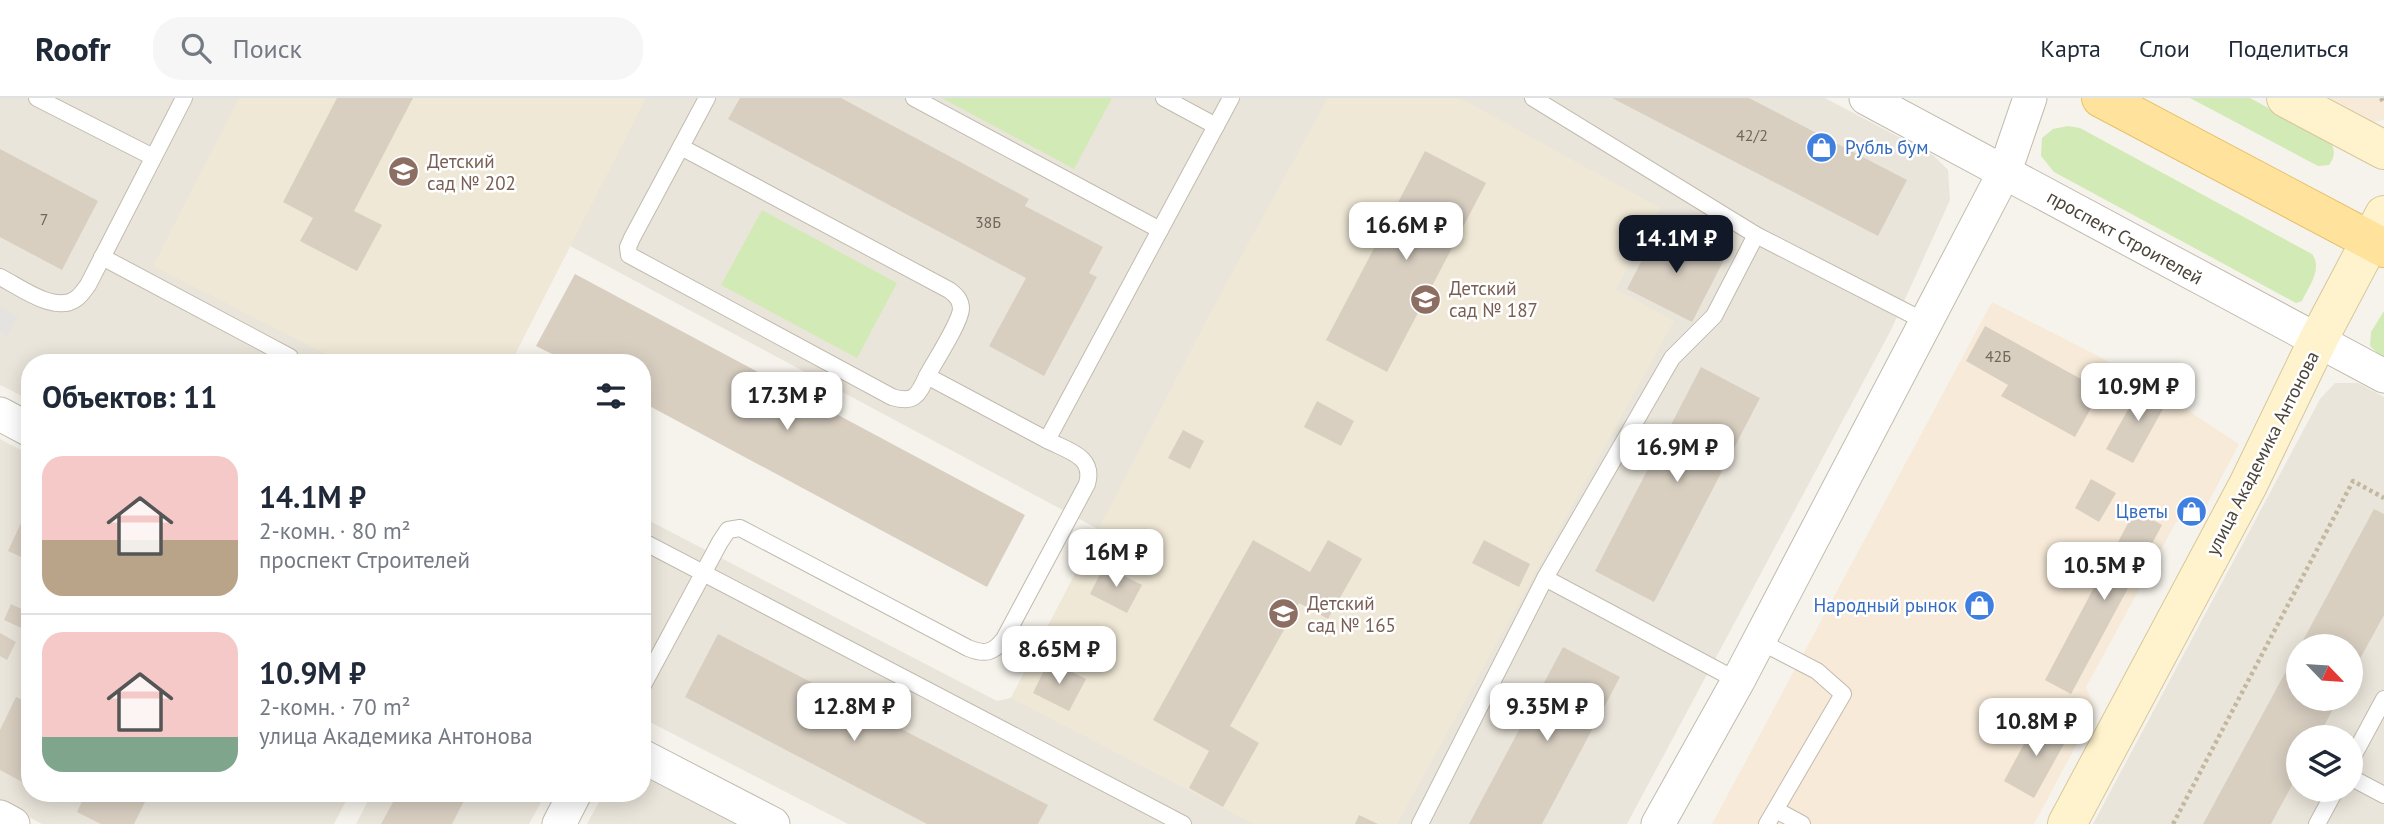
<!DOCTYPE html>
<html lang="ru">
<head>
<meta charset="utf-8">
<style>
	:root { --surface:#fff; --page:#f6f6f7; --text:#1f2937; --muted:#747a83; --line:#e0e1e3; --accent:#111827 }
	body { margin:0; font-family:"PT Sans",sans-serif; background:var(--page); color:var(--text); height:100vh; display:flex; flex-direction:column; font-size:26px; white-space:nowrap }
	* { box-sizing:border-box; margin:0 }
	p { font-size:23px; color:var(--muted) }
	.icon { flex:none; width:38px; height:38px; fill:none; stroke:currentColor; stroke-width:2; stroke-linecap:round; stroke-linejoin:round }
	.map { position:relative; flex:1; overflow:hidden }
	.side { position:absolute; left:21px; top:256px; width:630px; height:448px; display:flex; flex-direction:column; background:var(--surface); border-radius:28px; box-shadow:0 4px 18px #0003 }
	.side>* { flex:none }
	.needle { width:46px; rotate:115deg }
	.buttons { position:absolute; left:2286px; top:536px; display:grid; gap:14px }
	.buttons a { display:grid; place-items:center; width:77px; height:77px; border-radius:50%; background:var(--surface); box-shadow:0 4px 18px #0003; font-size:35px }
	.price { position:absolute; translate:-50% -60px; padding:0 16px; border-radius:14px; background:#fff; color:#222; font-size:23px; line-height:46px; filter:drop-shadow(0 2px 4px #0008) }
	.price::after { content:''; position:absolute; left:50%; top:42px; width:21px; height:16px; margin-left:-10px; background:inherit; clip-path:polygon(0 0,100% 0,50% 100%) }
	.price.selected { background:var(--accent); color:#fff }
	ul { padding:0; list-style:none }
	li { display:flex; align-items:center; gap:21px; height:175px; padding:0 21px }
	li+li { border-top:2px solid var(--line) }
	li span { display:grid; place-items:center; flex:none; width:196px; height:140px; border-radius:21px; color:#555 }
	li>.icon { margin-inline-start:auto }
	span .icon { width:84px; height:84px; fill:#fffc; stroke-width:1 }
	li b { font-size:30px }
	h2 { display:flex; justify-content:space-between; align-items:center; height:84px; padding:0 21px; font-size:30px }
	header { display:flex; align-items:center; gap:42px; box-sizing:border-box; height:98px; padding:0 35px; background:var(--surface); border-bottom:2px solid var(--line) }
	header strong { font-size:33px }
	nav { display:flex; gap:38px; margin-inline-start:auto; font-size:24px }
	.search { width:490px; height:63px; background:var(--page); display:flex; align-items:center; gap:18px; box-sizing:border-box; padding:0 24px; border-radius:28px; color:var(--muted); font-size:26px }
	.map>svg:first-child { display:block }
	.residential { fill:#eae5da; fill-rule:evenodd }
	.commercial { fill:#f7ead8 }
	.education { fill:#efe8d6 }
	.green { fill:#d2eab5 }
	.parking { fill:#e5e3e0 }
	.building { fill:#d8cfc1 }
	.lines { fill:none; stroke-linecap:round; stroke-linejoin:round }
	.lane-casing { stroke:#c2bbae; stroke-width:18 }
	.street-casing { stroke:#c2bbae; stroke-width:35 }
	.secondary-casing { stroke:#d6c79b; stroke-width:40 }
	.primary-casing { stroke:#e6c16a; stroke-width:40 }
	.path { stroke:#c4b79f; stroke-width:4.5; stroke-dasharray:3.5 3.5; stroke-linecap:butt }
	.lane { stroke:#fff; stroke-width:16 }
	.street { stroke:#fff; stroke-width:33 }
	.secondary { stroke:#fff3cd; stroke-width:38 }
	.primary { stroke:#ffe39c; stroke-width:38 }
	.labels { text-anchor:middle; dominant-baseline:central; stroke-width:5; stroke-linejoin:round; paint-order:stroke }
	.number-label { font-size:16px; fill:#6e675b }
	.shop-label { font-size:19px; fill:#366cbe; stroke:#fff; text-anchor:end }
	.education-label { font-size:19px; fill:#785e54; stroke:#fff; text-anchor:start }
	.street-label { font-size:19px; fill:#4b4439; stroke:#fff }
</style>
</head>
<body>
<header>
<strong>Roofr</strong>
<div class="search"><svg class="icon" aria-label="search" viewBox="0 0 24 24"><circle cx="10" cy="10" r="6"/><path d="M15 15l6 6"/></svg>Поиск</div>
<nav><a>Карта</a><a>Слои</a><a>Поделиться</a></nav>
</header>
<div class="map">
<svg width="2384" height="726" viewBox="0 0 2384 726">
	<rect width="100%" height="100%" fill="#f6f3ec"/>
	<!-- residential -->
	<g class="residential">
		<path d="M0,0H1825L1933,57L1948,72L1950,102L1891,232L1627,726H848L642,620V419L997,603L1011,600L1098,431L570,148L511,264H30V302L0,287Z"/>
		<path d="M2335,285H2358L2384,299V726H2093L2320,301ZM2298,548H2350V600H2298ZM2298,639H2350V691H2298Z"/>
		<path d="M0,341L30,357V695H350L334,726H42L0,704Z"/>
		<path d="M642,671L748,726H587L604,695H642Z"/>
		<path d="M372,695H546L529,726H356Z"/>
	</g>
	<!-- commercial -->
	<g class="commercial">
		<path d="M2317,0H2384V22L2372,24L2359,22Z"/>
		<path d="M1992,204L2102,260L2169,300L2239,346L2200,420L2176,424L2086,589L2095,612L2034,726H1712Z"/>
	</g>
	<!-- education -->
	<g class="education">
		<path d="M239,0H646L511,264H341L153,168Z"/>
		<path d="M1328,0H1460L1660,110L1616,191L1674,223L1397,726H1254L1011,600L1212,212Z"/>
	</g>
	<!-- green -->
	<g class="green">
		<path d="M942,0H1112L1074,71Z"/>
		<path d="M2190,0H2250L2331,44C2335,53 2335,59 2329,67L2318,68Z"/>
		<path d="M2068,28L2080,30L2312,156C2323,171 2309,188 2302,203L2296,205L2054,74L2041,58L2042,40L2053,31Z"/>
		<path d="M762,112L897,185L857,260L721,187Z"/>
		<path d="M2384,213V261L2370,248L2371,234Z"/>
	</g>
	<!-- parking -->
	<path class="parking" d="M0,209L18,218L7,239L0,235Z"/>
	<!-- building -->
	<g class="building">
		<path d="M337,0H413L354,113L382,127L357,173L300,143L313,120L283,104Z"/>
		<path d="M740,0H841L1029,101L1025,108L1103,149L1089,175L1097,179L1044,278L989,248L1026,180L728,21Z"/>
		<path d="M1612,0H1749L1907,82L1878,138Z"/>
		<path d="M0,51L98,103L62,172L0,139Z"/>
		<path d="M1425,53L1486,85L1387,274L1326,242Z"/>
		<path d="M1659,129L1724,162L1692,224L1627,191Z"/>
		<path d="M575,176L1025,417L987,489L642,304V264H568L536,248Z"/>
		<path d="M1985,228L2101,292L2075,339L2001,298L2008,287L1966,263Z"/>
		<path d="M1701,269L1760,300L1654,504L1595,473Z"/>
		<path d="M2143,285L2169,300L2133,365L2106,351Z"/>
		<path d="M1317,303L1354,323L1341,348L1304,329Z"/>
		<path d="M1183,332L1204,343L1190,371L1168,360Z"/>
		<path d="M2091,381L2116,395L2099,424L2075,410Z"/>
		<path d="M28,410L30,411V463L8,453Z"/>
		<path d="M2374,411L2384,416V517L2350,579V548H2300Z"/>
		<path d="M2135,412L2162,427L2071,596L2045,582Z"/>
		<path d="M1253,442L1310,474L1328,442L1362,461L1328,521L1299,505L1230,628L1259,645L1223,709L1189,690L1209,653L1153,622Z"/>
		<path d="M1484,442L1530,466L1519,489L1472,465Z"/>
		<path d="M1104,468L1142,487L1127,515L1090,496Z"/>
		<path d="M11,506L30,515L28,533L4,522Z"/>
		<path d="M0,535L16,544L7,562L0,558Z"/>
		<path d="M718,536L1048,707L1038,726H927L685,599Z"/>
		<path d="M1563,549L1620,579L1542,726H1469Z"/>
		<path d="M2298,551V600H2339L2318,639H2298V676L2271,726H2203Z"/>
		<path d="M30,562V582L21,577Z"/>
		<path d="M1049,562L1086,581L1069,613L1033,595Z"/>
		<path d="M16,599L30,605L28,687L0,672V632Z"/>
		<path d="M2038,620L2069,637L2034,700L2004,683Z"/>
		<path d="M86,695H141L148,698L134,726H101L77,714Z"/>
		<path d="M398,695H468L452,726H381Z"/>
		<path d="M1359,717L1378,726H1355Z"/>
	</g>
	<g class="lines">
		<defs>
			<g id="lane">
				<path d="M37,0L153,59"/>
				<path d="M707,0L632,140L628,149L629,157L892,299C915,306 918,297 927,278L1047,342"/>
				<path d="M914,0L1160,132"/>
				<path d="M1164,0L1216,28"/>
				<path d="M1533,0L1756,137L1926,224"/>
				<path d="M681,49L949,192C956,197 961,202 961,211C960,225 935,263 927,278"/>
				<path d="M102,159L290,259L287,264"/>
				<path d="M0,179C20,189 56,217 77,200C81,197 85,191 88,187L184,0"/>
				<path d="M642,443L1183,726"/>
				<path d="M1545,480L1738,583"/>
				<path d="M1759,543L1817,573L1843,596L1767,726"/>
				<path d="M642,589L720,444L728,432L740,430L968,550C985,557 993,555 1004,541L1087,386C1095,358 1068,353 1047,342L1231,0"/>
				<path d="M2350,664L2384,601"/>
				<path d="M2350,679L2384,697"/>
				<path d="M1776,712L1802,726"/>
				<path d="M1420,726L1545,480L1672,260L1714,218L1756,137"/>
				<path d="M2317,726L2336,691"/>
			</g>
			<g id="street">
				<path d="M1866,0L2384,278"/>
				<path d="M0,316L30,332"/>
				<path d="M642,658L773,726"/>
				<path d="M0,719L13,726"/>
				<path d="M559,726L575,695"/>
				<path d="M1658,726L1738,583L2005,73L2030,0"/>
			</g>
			<g id="secondary">
				<path d="M2286,0L2384,52"/>
				<path d="M2067,726L2248,387L2318,242L2384,117"/>
			</g>
			<path id="primary" d="M2101,0L2384,150"/>
		</defs>
		<!-- lane casing -->
		<use href="#lane" class="lane-casing"/>
		<!-- street casing -->
		<use href="#street" class="street-casing"/>
		<!-- secondary casing -->
		<use href="#secondary" class="secondary-casing"/>
		<!-- primary casing -->
		<use href="#primary" class="primary-casing"/>
		<!-- path -->
		<g class="path">
			<path d="M2381,0L2384,5"/>
			<path d="M2173,726L2353,383L2384,400"/>
		</g>
		<!-- lane -->
		<use href="#lane" class="lane"/>
		<!-- street -->
		<use href="#street" class="street"/>
		<!-- secondary -->
		<use href="#secondary" class="secondary"/>
		<!-- primary -->
		<use href="#primary" class="primary"/>
	</g>
	<!-- icons -->
	<defs>
		<symbol id="shop-disc" viewBox="-11 -11 22 22"><circle r="9.5" fill="#3f7fe0" stroke="#fff"/><path d="M-5-2.5h2.3a2.7 3.5 0 0 1 5.4 0H5L5.5 6h-11ZM-1.5-2.5h3a1.5 2.3 0 0 0-3 0Z" fill="#fff"/></symbol>
		<symbol id="school-disc" viewBox="-11 -11 22 22"><circle r="9.5" fill="#8d6e63" stroke="#fff"/><path d="M0-5L7-2L0 1L-7-2ZM-4 1L0 2.5L4 1V4Q0 6-4 4Z" fill="#fff"/></symbol>
	</defs>
	<g fill-rule="evenodd">
		<use href="#shop-disc" x="1804" y="32" width="35" height="35"/>
		<use href="#school-disc" x="386" y="56" width="35" height="35"/>
		<use href="#school-disc" x="1408" y="184" width="35" height="35"/>
		<use href="#shop-disc" x="2174" y="396" width="35" height="35"/>
		<use href="#shop-disc" x="1962" y="490" width="35" height="35"/>
		<use href="#school-disc" x="1266" y="498" width="35" height="35"/>
	</g>
	<g class="labels">
		<!-- number labels -->
		<g class="number-label">
			<text x="1752" y="37">42/2</text>
			<text x="44" y="121">7</text>
			<text x="988" y="124">38Б</text>
			<text x="1998" y="258">42Б</text>
		</g>
		<!-- shop labels -->
		<g class="shop-label">
			<text x="1845" y="49" text-anchor="start">Рубль бум</text>
			<text x="2168" y="413">Цветы</text>
			<text x="1957" y="507">Народный рынок</text>
		</g>
		<!-- education labels -->
		<g class="education-label">
			<text x="427" y="63">Детский<tspan x="427" dy="22">сад № 202</tspan></text>
			<text x="1449" y="190">Детский<tspan x="1449" dy="22">сад № 187</tspan></text>
			<text x="1307" y="505">Детский<tspan x="1307" dy="22">сад № 165</tspan></text>
		</g>
		<!-- street labels -->
		<g class="street-label">
			<text transform="translate(2125 139) rotate(29)">проспект Строителей</text>
			<text transform="translate(2262 355) rotate(-63)">улица Академика Антонова</text>
		</g>
	</g>
</svg>
<div class="buttons">
<a><svg class="needle" viewBox="-14 -14 28 28"><path d="M0-13l5 13h-10z" fill="#e53935"/><path d="M0 13l5-13h-10z" fill="#747a83"/></svg></a>
<a><svg class="icon" aria-label="layers" viewBox="0 0 24 24"><path d="M12 4l9 5-9 5-9-5zM3 14l9 5 9-5"/></svg></a>
</div>
<b class="price" style="left:1406px;top:164px">16.6M ₽</b>
<b class="price selected" style="left:1676px;top:177px">14.1M ₽</b>
<b class="price" style="left:2138px;top:325px">10.9M ₽</b>
<b class="price" style="left:787px;top:334px">17.3M ₽</b>
<b class="price" style="left:1677px;top:386px">16.9M ₽</b>
<b class="price" style="left:1116px;top:491px">16M ₽</b>
<b class="price" style="left:2104px;top:504px">10.5M ₽</b>
<b class="price" style="left:1059px;top:588px">8.65M ₽</b>
<b class="price" style="left:854px;top:645px">12.8M ₽</b>
<b class="price" style="left:1547px;top:645px">9.35M ₽</b>
<b class="price" style="left:2036px;top:660px">10.8M ₽</b>
<section class="side">
<h2>Объектов: 11<svg class="icon" aria-label="filters" viewBox="0 0 24 24"><path d="M4 7h16M4 17h16"/><circle cx="9" cy="7" r="2"/><circle cx="15" cy="17" r="2"/></svg></h2>
<ul>
<li><span style="background:linear-gradient(#f6c9c9 60%,#b9a48a 0)"><svg class="icon" aria-label="home" viewBox="0 0 24 24"><path d="M3 11l9-7 9 7M6 9v11h12V9"/></svg></span><div><b>14.1M ₽</b><p>2-комн. · 80 m²</p><p>проспект Строителей</p></div></li>
<li><span style="background:linear-gradient(#f6c9c9 75%,#7fa58c 0)"><svg class="icon" aria-label="home" viewBox="0 0 24 24"><path d="M3 11l9-7 9 7M6 9v11h12V9"/></svg></span><div><b>10.9M ₽</b><p>2-комн. · 70 m²</p><p>улица Академика Антонова</p></div></li>
</ul>
</section>
</div>
</body>
</html>
